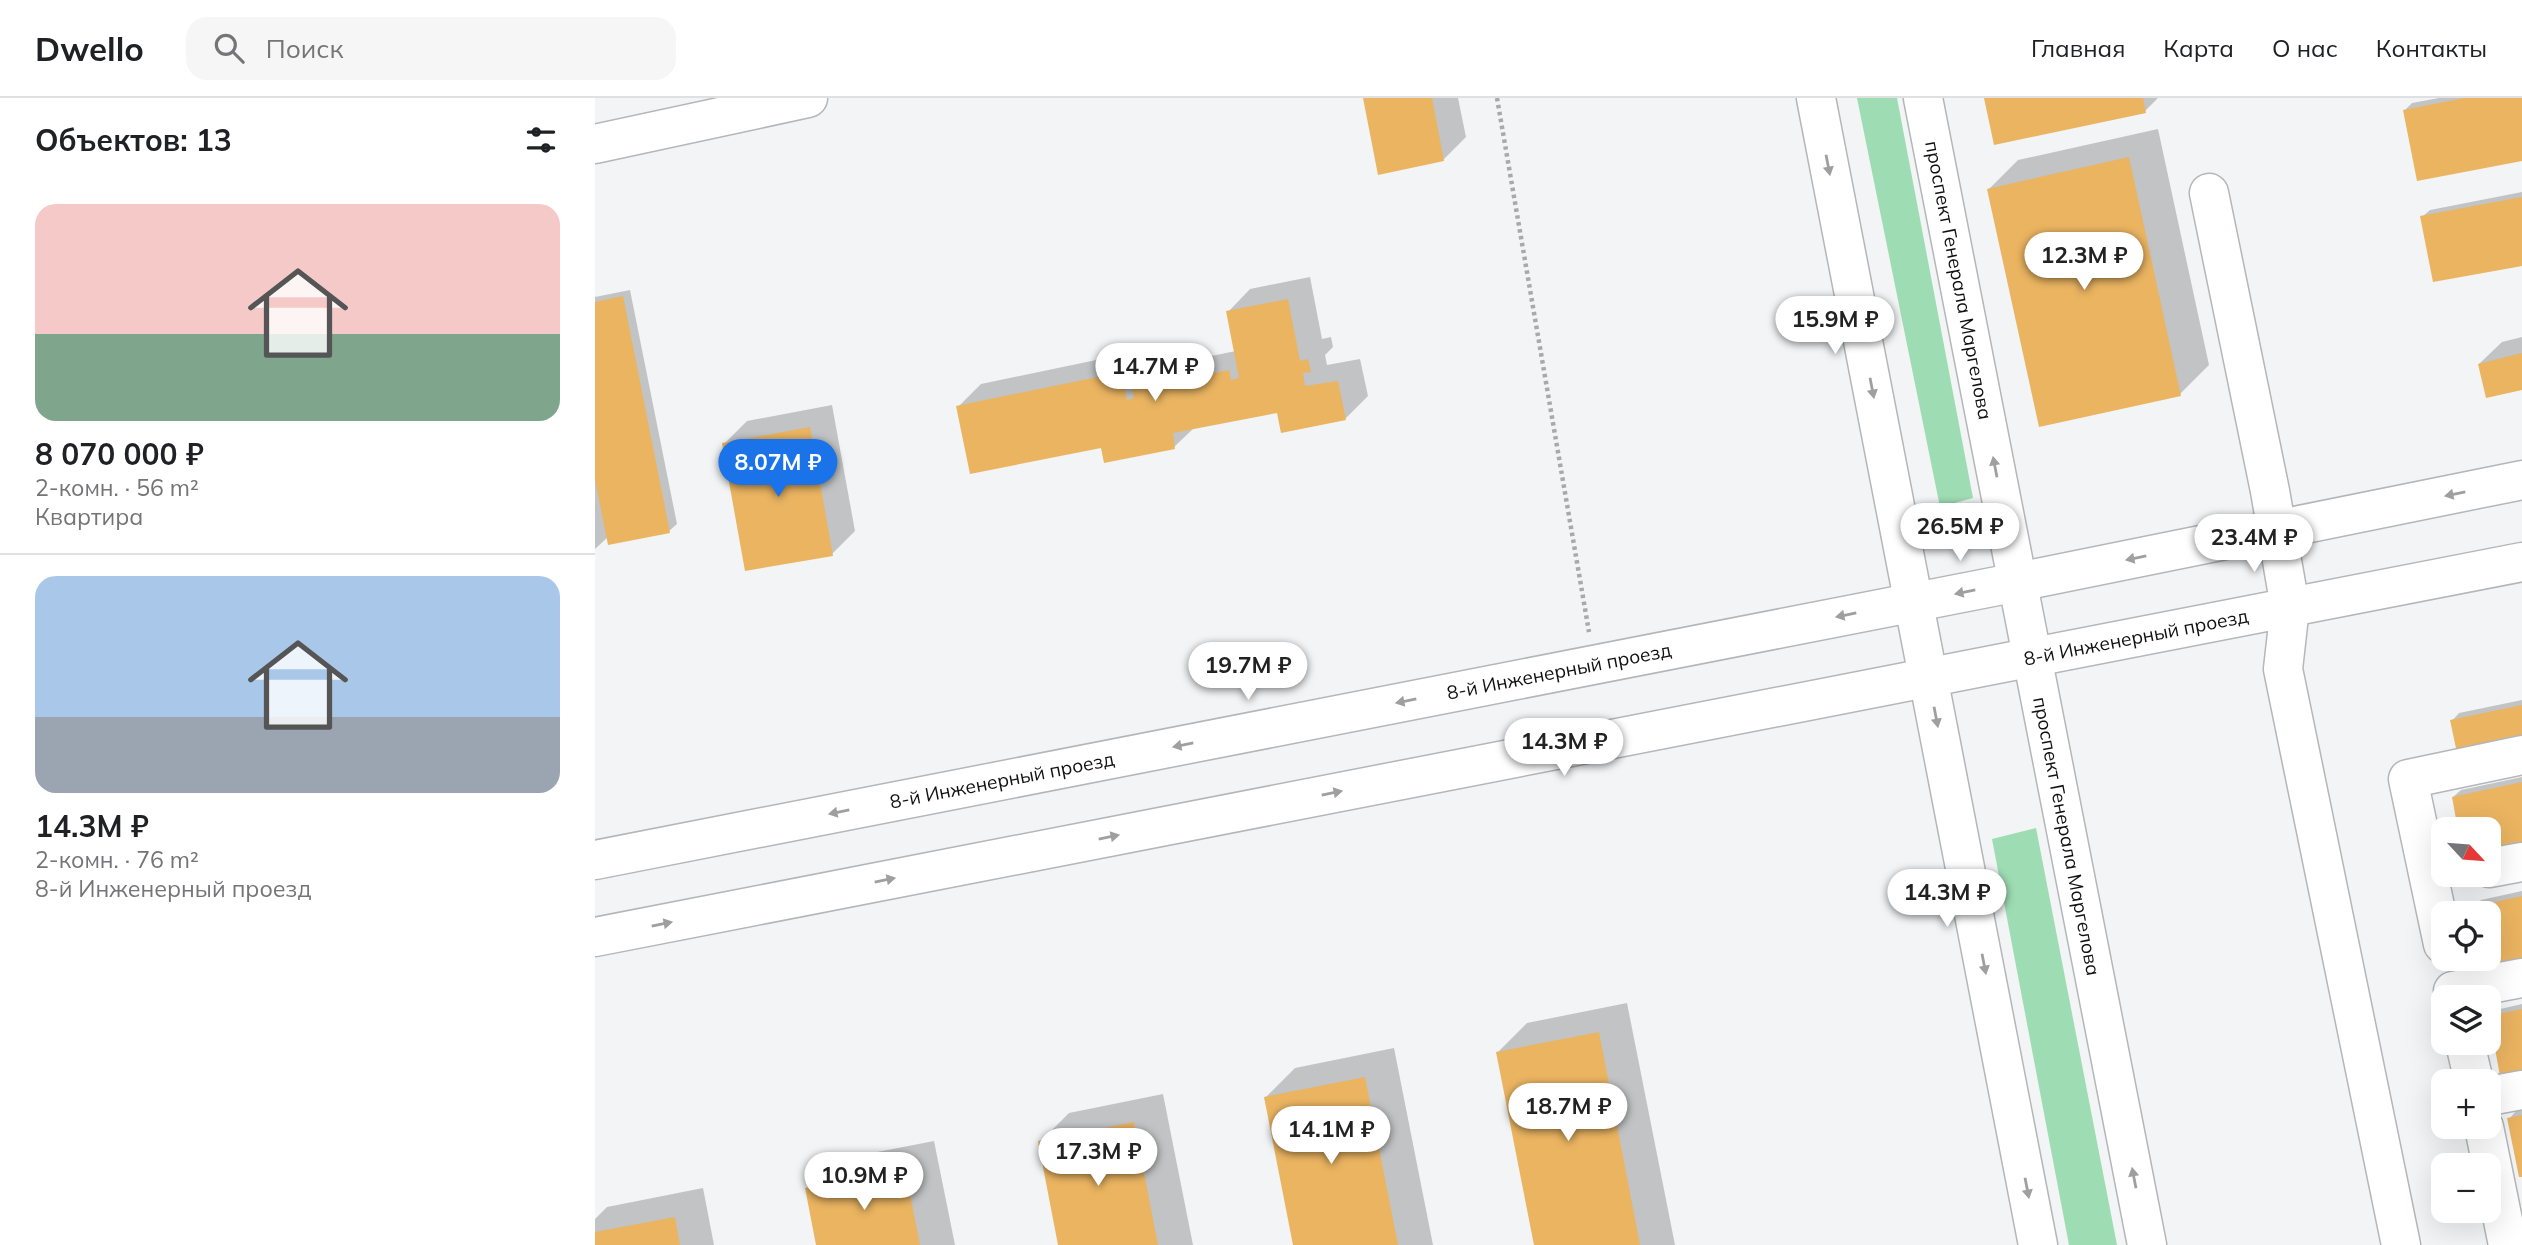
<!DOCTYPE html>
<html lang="ru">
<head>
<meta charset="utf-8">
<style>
	:root { --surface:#fff; --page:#f6f6f6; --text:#202124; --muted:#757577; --line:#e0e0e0; --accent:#1a73e8 }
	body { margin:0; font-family:Mulish,sans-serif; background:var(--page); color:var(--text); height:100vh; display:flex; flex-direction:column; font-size:26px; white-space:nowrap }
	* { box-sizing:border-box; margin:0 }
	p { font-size:23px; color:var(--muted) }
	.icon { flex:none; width:38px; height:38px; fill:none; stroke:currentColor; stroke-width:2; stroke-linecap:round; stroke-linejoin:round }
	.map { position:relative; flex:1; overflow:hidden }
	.drawer { display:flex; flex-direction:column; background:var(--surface); width:595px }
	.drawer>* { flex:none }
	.needle { width:46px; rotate:116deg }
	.buttons { position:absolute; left:1836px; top:719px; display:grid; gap:14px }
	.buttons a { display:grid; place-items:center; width:70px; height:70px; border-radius:14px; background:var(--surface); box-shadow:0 7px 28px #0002; font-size:35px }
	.price { position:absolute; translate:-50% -60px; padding:0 16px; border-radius:24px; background:#fff; color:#222; font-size:23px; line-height:46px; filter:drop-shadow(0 2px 4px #0008) }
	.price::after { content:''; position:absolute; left:50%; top:42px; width:21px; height:16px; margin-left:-10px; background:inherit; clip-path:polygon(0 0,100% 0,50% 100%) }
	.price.active { background:var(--accent); color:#fff }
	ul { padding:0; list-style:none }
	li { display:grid; align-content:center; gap:14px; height:371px; padding:0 35px }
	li+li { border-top:2px solid var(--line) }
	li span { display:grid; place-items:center; height:217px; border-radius:21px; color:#555 }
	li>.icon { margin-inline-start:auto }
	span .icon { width:126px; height:126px; fill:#fffc; stroke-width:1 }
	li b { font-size:30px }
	h2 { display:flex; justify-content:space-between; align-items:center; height:84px; padding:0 35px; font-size:30px }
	header { display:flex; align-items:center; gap:42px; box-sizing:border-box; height:98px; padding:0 35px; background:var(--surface); border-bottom:2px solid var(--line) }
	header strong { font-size:33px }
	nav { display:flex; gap:38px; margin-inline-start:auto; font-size:24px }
	.search { width:490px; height:63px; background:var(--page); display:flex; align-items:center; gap:18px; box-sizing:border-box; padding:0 24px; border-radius:21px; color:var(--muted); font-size:26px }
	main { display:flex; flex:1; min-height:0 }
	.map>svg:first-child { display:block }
	.green { fill:#9edcb3 }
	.shadow { fill:#0003 }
	.building { fill:#eab461 }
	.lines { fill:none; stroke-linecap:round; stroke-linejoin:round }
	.minor-casing { stroke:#b4b6b8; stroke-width:41 }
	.path { stroke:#a7a9aa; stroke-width:4.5; stroke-dasharray:3.5 3.5; stroke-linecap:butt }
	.minor { stroke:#fff; stroke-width:38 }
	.oneway { fill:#9f9fa0 }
	.labels { text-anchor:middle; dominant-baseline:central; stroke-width:5; stroke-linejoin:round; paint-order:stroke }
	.street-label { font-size:19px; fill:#101011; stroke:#fff }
</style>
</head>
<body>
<header>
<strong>Dwello</strong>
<div class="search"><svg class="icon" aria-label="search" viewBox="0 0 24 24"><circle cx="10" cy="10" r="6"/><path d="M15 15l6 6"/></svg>Поиск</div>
<nav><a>Главная</a><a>Карта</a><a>О нас</a><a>Контакты</a></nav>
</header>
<main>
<section class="drawer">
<h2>Объектов: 13<svg class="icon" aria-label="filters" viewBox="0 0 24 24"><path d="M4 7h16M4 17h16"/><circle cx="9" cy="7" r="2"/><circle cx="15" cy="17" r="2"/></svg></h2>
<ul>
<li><span style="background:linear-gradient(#f6c9c9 60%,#7fa58c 0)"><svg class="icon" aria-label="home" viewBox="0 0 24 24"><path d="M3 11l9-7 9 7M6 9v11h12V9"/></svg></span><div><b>8 070 000 ₽</b><p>2-комн. · 56 m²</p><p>Квартира</p></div></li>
<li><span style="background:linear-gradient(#a9c7e8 65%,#9aa5b1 0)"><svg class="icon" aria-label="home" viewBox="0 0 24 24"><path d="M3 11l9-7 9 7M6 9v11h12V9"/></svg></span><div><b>14.3M ₽</b><p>2-комн. · 76 m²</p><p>8-й Инженерный проезд</p></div></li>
</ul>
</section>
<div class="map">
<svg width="1927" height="1147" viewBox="0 0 1927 1147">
	<rect width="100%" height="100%" fill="#f2f4f6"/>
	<!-- green -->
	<g class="green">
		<path d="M1262,0H1302L1378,400L1345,409Z"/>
		<path d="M1441,730L1522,1147H1474L1397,741Z"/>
	</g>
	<!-- shadow -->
	<g class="shadow">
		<path d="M769,0H863L871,39L848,62Z"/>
		<path d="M1391,0H1563L1550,13Z"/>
		<path d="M1844,0H1927V62L1810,12L1817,5Z"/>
		<path d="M1563,31L1614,267L1585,296L1394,91L1423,62Z"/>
		<path d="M1927,94V166L1827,119L1835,112Z"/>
		<path d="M715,179L727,241L736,239L738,249L730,257L732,267L765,261L773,298L750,321L683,313L600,329L579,349L507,348L363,309L386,286L549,252L554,277L561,269L641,253L633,214L655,191Z"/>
		<path d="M35,192L82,426L74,433L13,439L0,451V199Z"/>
		<path d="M1927,239V290L1884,266L1907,244Z"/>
		<path d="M237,307L260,433L237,456L129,346L152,323Z"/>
		<path d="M1927,602V640L1857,623L1864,615Z"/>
		<path d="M1927,679V744L1894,751V732L1858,699L1866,692Z"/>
		<path d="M1927,793V859L1891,866L1890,861H1894V816L1879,809L1886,802Z"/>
		<path d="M1032,905L1080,1147H941L903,954L932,925Z"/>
		<path d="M1927,906V971L1906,975L1894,919L1901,912Z"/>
		<path d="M799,950L838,1147H700L671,999L700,970Z"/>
		<path d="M568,996L598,1147H465L445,1044L474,1015Z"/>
		<path d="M1927,1012V1077L1914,1021L1921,1013Z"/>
		<path d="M339,1043L360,1147H222L212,1091L241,1062Z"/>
		<path d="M108,1090L119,1147H0V1121L12,1109Z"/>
	</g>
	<!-- building -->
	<g class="building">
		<path d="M768,0H837L849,63L783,77Z"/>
		<path d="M1389,0H1548L1551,15L1399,47Z"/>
		<path d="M1870,0H1927V63L1822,83L1808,12Z"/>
		<path d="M1534,59L1586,298L1444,329L1392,91Z"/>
		<path d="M1927,99V168L1838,184L1825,118Z"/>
		<path d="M28,198L75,435L13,447L0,381V204Z"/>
		<path d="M693,201L705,263L713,261L716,274L708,275L710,288L743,283L751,322L686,335L682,315L578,335L580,351L509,365L506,350L375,376L361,308L527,274L532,302L539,300L537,291L634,272L636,282L644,280L631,213Z"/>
		<path d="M1927,255V292L1891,300L1883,266Z"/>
		<path d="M215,329L238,458L150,473L127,345Z"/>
		<path d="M1927,607V642L1862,655L1855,622Z"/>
		<path d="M1927,684V746L1894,753V732H1863L1857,699Z"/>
		<path d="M1927,798V860L1890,868L1888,861H1894V816H1879L1877,809Z"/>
		<path d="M1927,911V973L1905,978L1894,918Z"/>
		<path d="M1004,934L1045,1147H939L901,954Z"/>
		<path d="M770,979L803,1147H698L669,999Z"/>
		<path d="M1927,1017V1079H1924L1912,1020Z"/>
		<path d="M539,1024L563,1147H463L443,1043Z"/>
		<path d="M310,1071L325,1147H221L210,1090Z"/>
		<path d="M80,1119L85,1147H0V1134Z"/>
	</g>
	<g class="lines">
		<defs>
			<g id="minor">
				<path d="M1221,0L1443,1147"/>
				<path d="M1328,0L1552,1147"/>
				<path d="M0,46L213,0"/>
				<path d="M1614,95L1675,393L1695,509L1688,571L1806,1147"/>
				<path d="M0,762L1423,484L1927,382"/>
				<path d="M1894,770L1927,764"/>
				<path d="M0,839L1927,464"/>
				<path d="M1848,846L1813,681L1927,657"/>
				<path d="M1858,893L1927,880"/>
				<path d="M1870,945L1879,984"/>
				<path d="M1894,998L1927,992"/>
				<path d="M1889,1029L1913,1147"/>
			</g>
		</defs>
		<!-- minor casing -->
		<use href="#minor" class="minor-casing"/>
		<!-- path -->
		<path class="path" d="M902,0L994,534"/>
		<!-- minor -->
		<use href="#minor" class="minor"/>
	</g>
	<!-- one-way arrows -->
	<defs><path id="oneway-solid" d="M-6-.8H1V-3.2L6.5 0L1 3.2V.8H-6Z" transform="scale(1.75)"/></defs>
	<g class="oneway">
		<use href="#oneway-solid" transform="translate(1233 67) rotate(79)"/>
		<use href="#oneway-solid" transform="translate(1277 290) rotate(79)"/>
		<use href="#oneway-solid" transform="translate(1400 369) rotate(-101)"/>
		<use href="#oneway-solid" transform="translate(1860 396) rotate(169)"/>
		<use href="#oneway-solid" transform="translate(1541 460) rotate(169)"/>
		<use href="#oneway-solid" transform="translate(1370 494) rotate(169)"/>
		<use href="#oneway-solid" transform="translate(1251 517) rotate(169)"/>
		<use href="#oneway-solid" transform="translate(811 603) rotate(169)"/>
		<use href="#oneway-solid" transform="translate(1341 619) rotate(79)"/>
		<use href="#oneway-solid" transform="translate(588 647) rotate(169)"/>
		<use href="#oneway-solid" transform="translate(737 695) rotate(-11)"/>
		<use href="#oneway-solid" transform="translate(244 714) rotate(169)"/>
		<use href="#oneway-solid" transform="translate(514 739) rotate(-11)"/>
		<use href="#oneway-solid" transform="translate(290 782) rotate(-11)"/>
		<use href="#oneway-solid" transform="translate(67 826) rotate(-11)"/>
		<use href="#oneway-solid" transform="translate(1389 866) rotate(79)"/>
		<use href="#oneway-solid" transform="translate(1539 1080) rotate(-101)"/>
		<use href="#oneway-solid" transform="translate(1432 1090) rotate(79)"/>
	</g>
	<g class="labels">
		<!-- street labels -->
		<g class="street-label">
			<text transform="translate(1364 182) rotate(79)">проспект Генерала Маргелова</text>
			<text transform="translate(1541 539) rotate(-11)">8-й Инженерный проезд</text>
			<text transform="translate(964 573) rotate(-11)">8-й Инженерный проезд</text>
			<text transform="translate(407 682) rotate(-11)">8-й Инженерный проезд</text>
			<text transform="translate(1472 738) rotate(79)">проспект Генерала Маргелова</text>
		</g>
	</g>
</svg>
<div class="buttons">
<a><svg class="needle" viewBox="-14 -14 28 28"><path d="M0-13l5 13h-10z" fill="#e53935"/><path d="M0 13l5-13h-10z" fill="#757577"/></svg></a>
<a><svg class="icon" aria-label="locate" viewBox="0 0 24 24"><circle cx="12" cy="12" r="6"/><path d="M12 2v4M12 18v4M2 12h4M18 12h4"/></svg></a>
<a><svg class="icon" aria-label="layers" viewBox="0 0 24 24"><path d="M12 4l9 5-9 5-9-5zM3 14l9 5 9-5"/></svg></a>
<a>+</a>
<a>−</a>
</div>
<b class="price" style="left:1489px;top:194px">12.3M ₽</b>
<b class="price" style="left:1240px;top:258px">15.9M ₽</b>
<b class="price" style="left:560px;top:305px">14.7M ₽</b>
<b class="price active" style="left:183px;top:401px">8.07M ₽</b>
<b class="price" style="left:1365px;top:465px">26.5M ₽</b>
<b class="price" style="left:1659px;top:476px">23.4M ₽</b>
<b class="price" style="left:653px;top:604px">19.7M ₽</b>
<b class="price" style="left:969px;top:680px">14.3M ₽</b>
<b class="price" style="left:1352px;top:831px">14.3M ₽</b>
<b class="price" style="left:973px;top:1045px">18.7M ₽</b>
<b class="price" style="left:736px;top:1068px">14.1M ₽</b>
<b class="price" style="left:503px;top:1090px">17.3M ₽</b>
<b class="price" style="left:269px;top:1114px">10.9M ₽</b>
</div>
</main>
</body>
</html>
